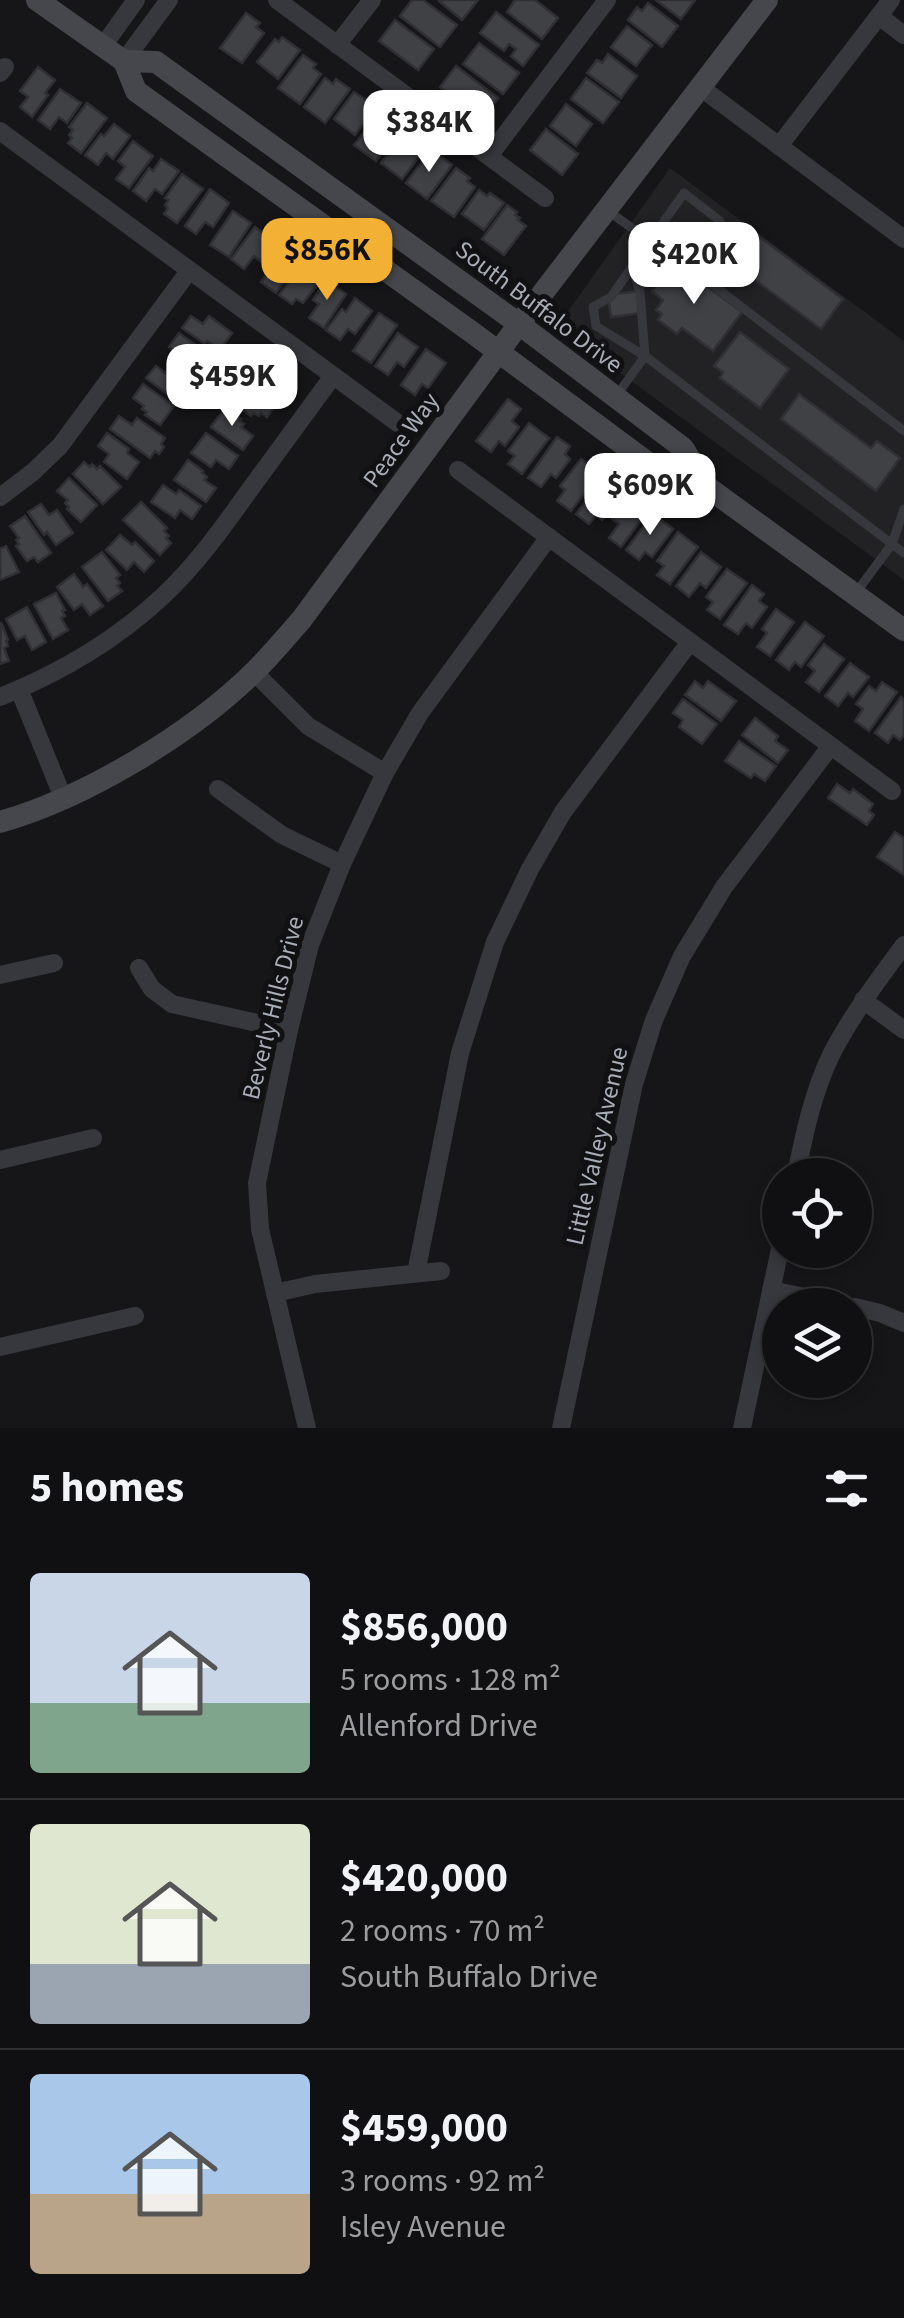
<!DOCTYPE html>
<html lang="en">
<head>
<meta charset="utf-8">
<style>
	:root { --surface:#101012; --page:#19191b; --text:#f1f3f6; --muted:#9c9d9f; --line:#303032; --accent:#f2b134 }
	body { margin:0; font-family:"Source Sans 3",sans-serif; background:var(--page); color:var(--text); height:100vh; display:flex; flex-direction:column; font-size:38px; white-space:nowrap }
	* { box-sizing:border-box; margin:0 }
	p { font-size:32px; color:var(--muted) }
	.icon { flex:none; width:55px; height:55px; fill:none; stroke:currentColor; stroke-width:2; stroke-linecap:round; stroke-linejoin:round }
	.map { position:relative; height:1428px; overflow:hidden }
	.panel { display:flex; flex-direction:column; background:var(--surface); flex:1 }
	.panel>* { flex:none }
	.fabs { position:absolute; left:762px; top:1158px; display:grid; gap:20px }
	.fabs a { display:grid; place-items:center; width:110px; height:110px; border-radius:50%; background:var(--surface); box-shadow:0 5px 15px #0003,0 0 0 2px var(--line); font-size:50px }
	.price { position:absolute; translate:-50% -85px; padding:0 22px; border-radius:20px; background:#fff; color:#222; font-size:32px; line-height:65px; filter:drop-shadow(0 2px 5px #0008) }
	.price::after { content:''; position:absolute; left:50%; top:60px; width:30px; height:22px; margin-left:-15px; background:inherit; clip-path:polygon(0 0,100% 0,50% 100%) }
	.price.on { background:var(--accent); color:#111 }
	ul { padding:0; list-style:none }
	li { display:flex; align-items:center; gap:30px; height:250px; padding:0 30px }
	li+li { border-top:2px solid var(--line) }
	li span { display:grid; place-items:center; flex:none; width:280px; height:200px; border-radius:10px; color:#555 }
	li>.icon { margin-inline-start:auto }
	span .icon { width:120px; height:120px; fill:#fffc; stroke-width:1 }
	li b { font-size:42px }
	h2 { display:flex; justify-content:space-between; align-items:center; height:120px; padding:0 30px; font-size:42px }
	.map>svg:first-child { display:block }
	.built { fill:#222225 }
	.building { fill:#404145; stroke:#303034; stroke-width:2.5 }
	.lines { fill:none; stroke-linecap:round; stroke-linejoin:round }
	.lane { stroke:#37383d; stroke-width:9 }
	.street { stroke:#37383d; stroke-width:18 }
	.secondary { stroke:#45474d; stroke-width:22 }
	.labels { text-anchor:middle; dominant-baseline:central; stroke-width:10; stroke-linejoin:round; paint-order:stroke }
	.street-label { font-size:25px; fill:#a8adb8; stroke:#111113 }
</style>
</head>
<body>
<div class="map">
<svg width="904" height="1428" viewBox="0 0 904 1428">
	<rect width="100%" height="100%" fill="#161618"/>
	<!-- built -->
	<path class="built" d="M670,168L904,341V580L557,327Z"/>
	<!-- building -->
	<g class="building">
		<path d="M412,0H423L457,25L440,47L400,16Z"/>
		<path d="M440,0H478L462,20L439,1Z"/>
		<path d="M515,0H535L558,18L542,39L507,12Z"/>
		<path d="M656,0H695L681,19Z"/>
		<path d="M648,3L678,26L662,47L628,20L637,7L642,11Z"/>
		<path d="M496,12L539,45L523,66L511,56L516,49L509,44L504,51L480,33Z"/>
		<path d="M246,13L260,23L256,27L264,33L242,63L220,48Z"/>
		<path d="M395,20L434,49L418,70L379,41Z"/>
		<path d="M627,26L652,45L636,66L611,47Z"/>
		<path d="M282,37L300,50L278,79L257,62L275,39L279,42Z"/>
		<path d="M479,43L519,73L503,94L463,64Z"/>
		<path d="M608,54L637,76L621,98L587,73L597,60L602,63Z"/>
		<path d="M303,55L316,64L313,68L321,74L300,104L278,88Z"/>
		<path d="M456,66L498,98L483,118L470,109L476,102L469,97L463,105L440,87Z"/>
		<path d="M38,67L55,80L45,93L48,95L32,117L20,107L28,97L20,91Z"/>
		<path d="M325,78L333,84L336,79L350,89L325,123L304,107Z"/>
		<path d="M586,78L619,102L603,123L571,99Z"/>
		<path d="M60,89L81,103L67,123L59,117L50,129L38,120Z"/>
		<path d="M354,92L376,107L355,135L334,119Z"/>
		<path d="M87,103L107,118L81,153L68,143L72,138L69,135L73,130L69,127Z"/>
		<path d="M566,104L592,124L576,146L550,126Z"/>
		<path d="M377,116L384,121L388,117L401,127L376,161L354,145Z"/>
		<path d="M114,124L130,136L113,159L106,153L98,165L85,155L101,134L104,136Z"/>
		<path d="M546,129L578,154L562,175L530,150Z"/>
		<path d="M405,130L419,140L416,144L424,150L402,179L381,163Z"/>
		<path d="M133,141L153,156L129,188L116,179L125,167L118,161Z"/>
		<path d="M428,154L435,159L439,155L452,165L427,199L406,183Z"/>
		<path d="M161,159L179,171L162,194L155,189L146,201L133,191L149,168L153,171Z"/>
		<path d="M456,168L470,178L467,181L475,187L454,217L431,201Z"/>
		<path d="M182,174L203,189L177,223L164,214L168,208L165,205L169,200L165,198Z"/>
		<path d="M210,189L229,203L213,227L205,222L196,234L185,226Z"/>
		<path d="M479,190L487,196L490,193L504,203L484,230L462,214Z"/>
		<path d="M507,205L517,212L515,215L520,218L518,220L526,226L504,255L482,239Z"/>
		<path d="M233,211L251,223L229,257L210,245Z"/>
		<path d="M255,227L275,242L260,261L254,256L244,269L231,259Z"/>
		<path d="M750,230L843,299L821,329L728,260Z"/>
		<path d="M279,245L300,260L276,293L261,282L271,268L265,265Z"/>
		<path d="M305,260L325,275L303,303L296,299L292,304L279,295Z"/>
		<path d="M673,261L742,312L713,351L682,328L677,334L658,320L662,314L656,310L663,300L652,291Z"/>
		<path d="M326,280L346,294L324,328L309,318L319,304L313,300Z"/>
		<path d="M639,291L642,313L611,317L608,295Z"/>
		<path d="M355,298L372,311L355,334L348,329L340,340L326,330L342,309L346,312Z"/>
		<path d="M379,313L397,325L371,363L353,351Z"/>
		<path d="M191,316L203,324L209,316L232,333L220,350L207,341L205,344L182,328Z"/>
		<path d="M740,332L789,369L760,408L720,378L723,372L714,366Z"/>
		<path d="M179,333L211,356L197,375L182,364L183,362L179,359L181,356L169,347Z"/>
		<path d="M398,333L418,347L404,367L397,362L388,375L375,366Z"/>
		<path d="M426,349L446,363L428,388L422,384L415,395L401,385Z"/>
		<path d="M262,356L281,371L277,377L289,387L279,400L248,376Z"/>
		<path d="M156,366L167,374L173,366L196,383L184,400L171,391L169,395L146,378Z"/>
		<path d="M242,379L277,404L267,417L261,413L259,416L253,413L251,416L227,399Z"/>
		<path d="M143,384L174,406L160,425L145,415L147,412L142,409L144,406L133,398Z"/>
		<path d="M799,394L871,448L877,441L900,458L876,491L781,419Z"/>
		<path d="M508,399L521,409L512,421L519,427L505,446L499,441L491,452L476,441Z"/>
		<path d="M225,408L241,419L239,421L244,424L241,427L253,436L243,450L211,427Z"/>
		<path d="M119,416L132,425L137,418L165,438L161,444L164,447L159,454L155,451L150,458L110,429Z"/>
		<path d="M529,423L549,438L522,474L508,464L515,456L508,451Z"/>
		<path d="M107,433L129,449L127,453L139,462L127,479L104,462L109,454L98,446Z"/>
		<path d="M206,433L238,456L229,469L216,460L211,467L191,453Z"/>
		<path d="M557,437L570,446L565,454L570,459L556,478L551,474L541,487L528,478Z"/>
		<path d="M581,459L600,473L571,511L557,501L565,490L560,486Z"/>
		<path d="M188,460L203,471L202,473L207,477L204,480L216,488L206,502L174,480Z"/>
		<path d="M84,462L90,467L92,464L97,469L100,466L121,487L103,504L73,474Z"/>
		<path d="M69,478L97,505L81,522L67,509L69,507L65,503L68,500L57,491Z"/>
		<path d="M604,478L623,493L602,520L596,515L589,524L576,514Z"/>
		<path d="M163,485L176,494L179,490L201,506L192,519L180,510L175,518L151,502Z"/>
		<path d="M627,499L646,513L621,547L609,538L619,524L612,519Z"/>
		<path d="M141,502L167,528L164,531L169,536L166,538L171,543L160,555L123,520Z"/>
		<path d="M41,504L49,515L57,510L73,533L56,545L47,532L44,535L28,512Z"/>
		<path d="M653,514L673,529L652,557L645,552L639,560L626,550Z"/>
		<path d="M25,516L51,553L38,562L34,557L27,561L16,546L19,544L16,540L19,538L10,526Z"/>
		<path d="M678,532L698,547L670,584L657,575L664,566L657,561Z"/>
		<path d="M120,535L132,545L135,542L154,561L144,572L134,562L127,570L106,550Z"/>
		<path d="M6,546L19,572L0,580V549Z"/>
		<path d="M102,552L120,575L116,578L120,583L117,586L122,591L108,601L82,567Z"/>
		<path d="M701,552L721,567L706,588L700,583L689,597L676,586Z"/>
		<path d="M727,569L747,583L720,619L707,610L713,602L706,597Z"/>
		<path d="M74,574L83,587L87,584L103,606L90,615L82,604L74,610L57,587Z"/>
		<path d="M752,585L764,594L759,601L767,607L752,628L746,623L738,634L724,625Z"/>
		<path d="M56,593L65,610L62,611L65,616L61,618L68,630L53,639L34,604Z"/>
		<path d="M27,607L46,642L32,650L25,636L17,640L6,619Z"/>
		<path d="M776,609L794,622L770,656L757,647L767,633L762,629Z"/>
		<path d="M1,622L8,640L6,641L8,646L4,648L9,661L0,664Z"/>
		<path d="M805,622L824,636L801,667L795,662L789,670L776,660Z"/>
		<path d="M824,644L844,659L819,692L806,682L815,671L808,665Z"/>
		<path d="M850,663L869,677L853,697L848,693L838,706L825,696Z"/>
		<path d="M695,681L703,688L708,681L736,701L721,721L685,695Z"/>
		<path d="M882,682L897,692L869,731L855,721L863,709L856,704L869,686L876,691Z"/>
		<path d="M901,697L904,700V735L900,740L893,735L888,743L875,733Z"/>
		<path d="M683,699L717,724L702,744L679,727L683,720L673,713Z"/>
		<path d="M755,718L778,736L775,741L788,750L778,763L742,735Z"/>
		<path d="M739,741L776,766L765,781L754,774L751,778L725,761Z"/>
		<path d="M837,784L850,793L853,789L873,804L869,811L874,815L867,825L828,798Z"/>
		<path d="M895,832L904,838V875L877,857Z"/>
	</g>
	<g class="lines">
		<!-- lane -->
		<g class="lane">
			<path d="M608,211L650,241L684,193L720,221L688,266L904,431"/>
			<path d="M632,267L640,292L645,356"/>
			<path d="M645,356L596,326L593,307L611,297L650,241L688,266"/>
			<path d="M617,395L645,356L892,544L855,594"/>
			<path d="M904,509L892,544L904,553"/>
		</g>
		<!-- street -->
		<g class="street">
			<path d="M277,0L545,198"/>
			<path d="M879,16L904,35"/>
			<path d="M337,45L372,0"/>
			<path d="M103,46L136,0"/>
			<path d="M124,61L169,0"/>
			<path d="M0,73L5,67"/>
			<path d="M700,87L904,239"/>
			<path d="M0,131L399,424"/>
			<path d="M779,146L891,0"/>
			<path d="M489,156L607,0"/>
			<path d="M458,470L892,791"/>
			<path d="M0,497L33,472L60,446L189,271"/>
			<path d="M254,672L308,726L385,773"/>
			<path d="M19,689L64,800"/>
			<path d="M0,697C60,673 116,640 163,596C197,564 224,526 251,488C278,451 306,413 333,376"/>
			<path d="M218,789L282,835L342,864"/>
			<path d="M139,968L152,989L172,1004L289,1030"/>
			<path d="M0,975L54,963"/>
			<path d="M863,1000L904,1030"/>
			<path d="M0,1160L93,1138"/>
			<path d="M796,1175C804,1135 813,1092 831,1055C851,1016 878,980 904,945"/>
			<path d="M416,1273L460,1053L495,942L530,869L563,812L690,642"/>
			<path d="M771,1290L843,1305"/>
			<path d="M275,1293L315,1284L441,1271"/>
			<path d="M855,1307L880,1313L904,1323"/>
			<path d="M0,1347L135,1316"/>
			<path d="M307,1428L260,1229L257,1183L289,1030L310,945L342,864L385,773L420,713L549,537"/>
			<path d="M561,1428L634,1084L654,1020L682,956L724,887L830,747"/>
			<path d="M742,1428L780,1249"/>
		</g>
		<!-- secondary -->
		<g class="secondary">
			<path d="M37,0L124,61L156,62L519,324L683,448L707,487"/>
			<path d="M124,61L136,91L473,333L663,474L707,487L904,630"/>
			<path d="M0,822C85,798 193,733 256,670C272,654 287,636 302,619L519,324L767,0"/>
		</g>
	</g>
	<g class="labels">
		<!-- street labels -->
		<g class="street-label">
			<text transform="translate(539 307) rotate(37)">South Buffalo Drive</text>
			<text transform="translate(401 440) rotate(-54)">Peace Way</text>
			<text transform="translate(273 1008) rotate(-76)">Beverly Hills Drive</text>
			<text transform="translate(597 1146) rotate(-77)">Little Valley Avenue</text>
		</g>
	</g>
</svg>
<div class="fabs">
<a><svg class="icon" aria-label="locate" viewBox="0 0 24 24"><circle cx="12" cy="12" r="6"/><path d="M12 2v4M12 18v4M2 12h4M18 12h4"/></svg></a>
<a><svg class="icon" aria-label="layers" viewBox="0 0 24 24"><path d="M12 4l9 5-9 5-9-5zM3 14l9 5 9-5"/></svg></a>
</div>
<b class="price" style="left:429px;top:175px">$384K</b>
<b class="price on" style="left:327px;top:303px">$856K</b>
<b class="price" style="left:694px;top:307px">$420K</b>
<b class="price" style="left:232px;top:429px">$459K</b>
<b class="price" style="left:650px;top:538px">$609K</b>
</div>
<section class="panel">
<h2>5 homes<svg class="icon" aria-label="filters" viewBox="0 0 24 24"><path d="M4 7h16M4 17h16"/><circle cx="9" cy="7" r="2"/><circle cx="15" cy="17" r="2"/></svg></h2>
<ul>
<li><span style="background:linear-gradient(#c9d6e8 65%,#7fa58c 0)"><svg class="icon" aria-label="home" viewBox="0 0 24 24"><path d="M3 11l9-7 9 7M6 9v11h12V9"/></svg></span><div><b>$856,000</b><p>5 rooms · 128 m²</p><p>Allenford Drive</p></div></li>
<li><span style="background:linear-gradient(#dfe7d0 70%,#9aa5b1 0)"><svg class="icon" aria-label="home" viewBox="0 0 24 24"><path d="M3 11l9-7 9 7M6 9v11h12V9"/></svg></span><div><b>$420,000</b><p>2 rooms · 70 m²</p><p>South Buffalo Drive</p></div></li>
<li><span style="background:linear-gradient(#a9c7e8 60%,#b9a48a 0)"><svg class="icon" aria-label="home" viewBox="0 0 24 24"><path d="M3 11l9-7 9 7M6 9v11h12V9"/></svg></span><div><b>$459,000</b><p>3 rooms · 92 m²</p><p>Isley Avenue</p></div></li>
</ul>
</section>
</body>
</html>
